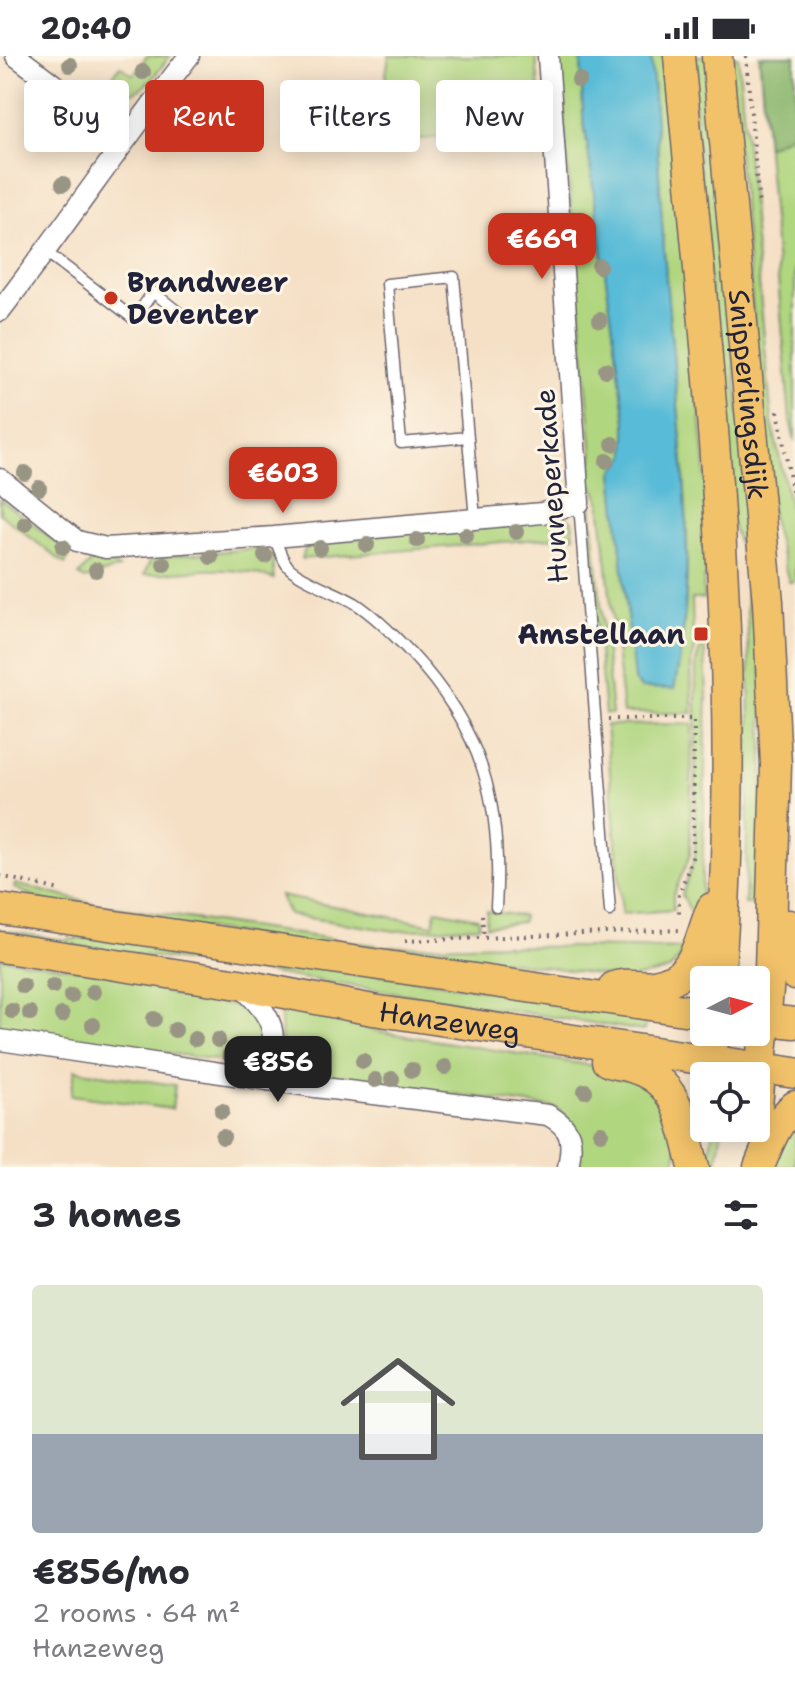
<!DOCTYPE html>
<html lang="en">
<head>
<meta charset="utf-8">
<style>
	:root { --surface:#fff; --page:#f2f2f3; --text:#2b2b33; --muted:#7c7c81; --line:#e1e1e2; --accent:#c8321e }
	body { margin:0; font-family:"Shantell Sans",sans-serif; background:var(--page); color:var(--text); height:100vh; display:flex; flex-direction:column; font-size:30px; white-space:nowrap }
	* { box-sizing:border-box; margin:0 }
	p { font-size:26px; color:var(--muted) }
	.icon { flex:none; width:44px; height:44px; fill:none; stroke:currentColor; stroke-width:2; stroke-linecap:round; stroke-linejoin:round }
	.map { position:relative; height:1111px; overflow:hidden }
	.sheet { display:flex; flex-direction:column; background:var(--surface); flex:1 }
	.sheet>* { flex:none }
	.banner { position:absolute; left:24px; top:24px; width:748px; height:72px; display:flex; gap:16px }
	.needle { width:52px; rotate:84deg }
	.fabs { position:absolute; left:690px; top:910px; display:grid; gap:16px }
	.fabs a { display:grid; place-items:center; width:80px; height:80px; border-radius:8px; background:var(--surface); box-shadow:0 4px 20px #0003; font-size:40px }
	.price { position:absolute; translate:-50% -68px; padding:0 18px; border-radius:16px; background:var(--accent); color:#fff; font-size:26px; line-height:52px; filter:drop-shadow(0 2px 4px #0008) }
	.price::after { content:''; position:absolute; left:50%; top:48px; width:24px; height:18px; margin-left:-12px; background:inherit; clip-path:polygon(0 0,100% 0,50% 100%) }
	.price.on { background:#222; color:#fff }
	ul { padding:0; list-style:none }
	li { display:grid; align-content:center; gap:16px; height:424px; padding:0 32px }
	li+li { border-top:2px solid var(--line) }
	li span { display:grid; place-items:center; height:248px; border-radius:8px; color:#555 }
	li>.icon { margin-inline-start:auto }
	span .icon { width:144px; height:144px; fill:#fffc; stroke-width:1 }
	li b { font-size:34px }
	h2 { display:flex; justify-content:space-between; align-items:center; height:96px; padding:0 32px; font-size:34px }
	.chip { padding:0 28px; border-radius:8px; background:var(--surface); box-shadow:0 4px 20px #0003; font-size:28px; line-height:72px }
	.chip.on { background:var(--accent); color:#fff }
	.status { display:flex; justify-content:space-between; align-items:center; height:56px; padding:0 40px; background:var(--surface); direction:ltr }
	.status svg { height:22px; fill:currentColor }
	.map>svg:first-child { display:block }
	.green { fill:#b0d67f; stroke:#697c5d; stroke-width:2 }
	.forest { fill:#8cb76e; stroke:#576c54; stroke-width:2 }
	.water { fill:#59bbd7; stroke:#3e6e89; stroke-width:2 }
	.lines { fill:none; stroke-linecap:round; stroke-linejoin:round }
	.service-casing { stroke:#6c646c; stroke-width:13 }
	.minor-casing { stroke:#6c646c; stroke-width:23 }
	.primary-casing { stroke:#6c646c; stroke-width:33 }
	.path { stroke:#6c646c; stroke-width:4; stroke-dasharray:2 6; stroke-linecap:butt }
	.service { stroke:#fff; stroke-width:10 }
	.minor { stroke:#fff; stroke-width:20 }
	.primary { stroke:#f2c26a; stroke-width:30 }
	.tree { fill:#999585 }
	.poi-dot { fill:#c8321e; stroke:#fcf5e5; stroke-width:3 }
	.labels { text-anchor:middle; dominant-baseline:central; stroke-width:6; stroke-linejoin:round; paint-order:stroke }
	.poi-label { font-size:28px; font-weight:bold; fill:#22223b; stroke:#fcf5e5; text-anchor:start }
	.street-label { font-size:28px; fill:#22223b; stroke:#fcf5e5 }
</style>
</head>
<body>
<div class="status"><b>20:40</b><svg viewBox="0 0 49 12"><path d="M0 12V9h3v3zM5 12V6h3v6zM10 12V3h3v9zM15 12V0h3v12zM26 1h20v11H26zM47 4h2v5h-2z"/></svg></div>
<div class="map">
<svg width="795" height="1111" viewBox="0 0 795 1111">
	<rect width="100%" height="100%" fill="#fcf5e5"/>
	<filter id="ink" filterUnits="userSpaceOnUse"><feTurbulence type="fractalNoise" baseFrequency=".0125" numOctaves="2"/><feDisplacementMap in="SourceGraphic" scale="16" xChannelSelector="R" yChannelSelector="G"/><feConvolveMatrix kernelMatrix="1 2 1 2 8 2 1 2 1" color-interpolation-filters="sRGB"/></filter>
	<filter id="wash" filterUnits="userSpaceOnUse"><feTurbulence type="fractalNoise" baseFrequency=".006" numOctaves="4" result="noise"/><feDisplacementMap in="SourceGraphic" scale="32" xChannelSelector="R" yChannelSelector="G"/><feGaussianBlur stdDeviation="1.8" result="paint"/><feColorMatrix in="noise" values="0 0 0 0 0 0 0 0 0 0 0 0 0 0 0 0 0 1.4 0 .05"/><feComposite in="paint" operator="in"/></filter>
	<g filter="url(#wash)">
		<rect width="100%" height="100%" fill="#f5e0c6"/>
		<!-- green -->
		<g class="green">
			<path d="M147,0H170C149,27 138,46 101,37L120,10L133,19Z"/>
			<path d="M389,0H536L542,72L375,87Z"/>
			<path d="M558,0H581L583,59L626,365V400L674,632C701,510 680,378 669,256C661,171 658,85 651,0H668L711,479L703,533L704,543H692L693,580H699L691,606L692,657H623L600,446L596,434L589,428L593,403Z"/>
			<path d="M690,0H707L763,631V848H745L750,677L749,605L745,511L731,463Z"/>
			<path d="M729,0H738L772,367L795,474V525L789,526L773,467Z"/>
			<path d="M759,0H795V386L790,364Z"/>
			<path d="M584,436L591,449L612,658H605Z"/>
			<path d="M0,443L67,494L69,500L65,508L0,458Z"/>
			<path d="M563,457L572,465L574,480L302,503L305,493L311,487Z"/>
			<path d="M261,492L272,500L274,523C232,508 188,515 144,519L150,505L158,501Z"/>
			<path d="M92,505H107L119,512L85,523L79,519Z"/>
			<path d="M704,581L707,640L701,861H693L682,839L695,800L696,607Z"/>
			<path d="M692,668L690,799L673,840V854L622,858L606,669Z"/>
			<path d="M15,828L98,849L387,891L506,888L507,890L687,893L669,914L629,923L472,900L368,896L61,852L14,832Z"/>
			<path d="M280,840L433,869L436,854L478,862L479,870L395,875L289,859Z"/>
			<path d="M487,855L523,860L522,866L486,870Z"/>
			<path d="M0,874L64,884L114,880L647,957L644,975L276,918L0,879Z"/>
			<path d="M0,902L128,920L176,940L244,951L256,955L270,980L261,1006L251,1009L0,973Z"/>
			<path d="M271,945L316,955L376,975L632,1016L654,1028L678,1087L674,1111H574V1069L557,1052L293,1016L282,1007L281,960Z"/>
			<path d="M75,1014L175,1029L172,1053L71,1039Z"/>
			<path d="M795,1060V1111H772Z"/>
			<path d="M713,1072H722L716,1111H707Z"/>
		</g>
		<!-- forest -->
		<path class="forest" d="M763,0H795V64L792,78L767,91L760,5Z"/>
		<!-- water -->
		<path class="water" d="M581,0H651C658,85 661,171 669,256C680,379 700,511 674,633L641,632L634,624L613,416L626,400V365L583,59Z"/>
	</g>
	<g filter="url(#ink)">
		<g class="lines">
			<defs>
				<g id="service">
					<path d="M46,196L134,263L153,236L182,259"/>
					<path d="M468,381L401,387L387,228L454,221L475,463"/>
					<path d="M579,447L610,855"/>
					<path d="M274,481C278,490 281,501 287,509C294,521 341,538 355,547C375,560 393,578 410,596C482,672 503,748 496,851"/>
				</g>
				<g id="minor">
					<path d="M16,0L125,82"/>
					<path d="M0,255C65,171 124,83 189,0"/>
					<path d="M0,423L77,485L106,492L274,481L542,457L579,447L548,0"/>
					<path d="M239,928C276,964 278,973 268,1024"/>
					<path d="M0,984L315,1031L548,1059C573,1073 573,1085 568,1111"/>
				</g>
				<g id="primary">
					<path d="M679,0C707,307 745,616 719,924"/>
					<path id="s1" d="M717,0L768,546L776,709L770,913L756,1061"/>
					<path d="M0,853L704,957"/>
					<path d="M789,869V901L795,919"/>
					<path id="s2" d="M0,891L239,928L373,954L795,1017"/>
					<path d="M614,931C627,926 639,931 653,929C698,923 698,883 712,852"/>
					<path d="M756,963L795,967"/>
					<path d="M607,1005C616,1009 627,1009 637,1013C681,1028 683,1072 694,1111"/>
					<path d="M709,1020L714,976"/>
					<path d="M759,1111C768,1089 776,1065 795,1050"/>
				</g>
			</defs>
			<!-- service casing -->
			<use href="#service" class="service-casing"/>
			<!-- minor casing -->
			<use href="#minor" class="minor-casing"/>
			<!-- primary casing -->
			<use href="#primary" class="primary-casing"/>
			<!-- path -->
			<g class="path">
				<path d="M746,0L759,151"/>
				<path d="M778,355L795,451"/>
				<path d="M608,663H694L693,800L679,839V862"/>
				<path d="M0,820L60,834"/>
				<path d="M482,859L484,882"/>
				<path d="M405,885L680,874"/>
			</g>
			<!-- service -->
			<use href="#service" class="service"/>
			<!-- minor -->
			<use href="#minor" class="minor"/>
			<!-- primary -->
			<use href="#primary" class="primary"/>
		</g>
		<!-- trees -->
		<g class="tree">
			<circle cx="70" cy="9" r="8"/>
			<circle cx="143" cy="16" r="8"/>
			<circle cx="579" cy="24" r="8"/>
			<circle cx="63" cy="128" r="8"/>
			<circle cx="586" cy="175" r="8"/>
			<circle cx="585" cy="192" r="8"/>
			<circle cx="599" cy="210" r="8"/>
			<circle cx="600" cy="264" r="8"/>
			<circle cx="606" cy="314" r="8"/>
			<circle cx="613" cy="388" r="8"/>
			<circle cx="607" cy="405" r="8"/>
			<circle cx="25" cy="417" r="8"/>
			<circle cx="39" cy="432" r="8"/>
			<circle cx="25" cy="468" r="8"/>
			<circle cx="516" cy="476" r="8"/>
			<circle cx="466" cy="479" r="8"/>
			<circle cx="417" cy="484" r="8"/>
			<circle cx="367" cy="489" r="8"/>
			<circle cx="63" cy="491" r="8"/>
			<circle cx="320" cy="492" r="8"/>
			<circle cx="265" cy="500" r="8"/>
			<circle cx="211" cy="501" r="8"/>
			<circle cx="164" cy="508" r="8"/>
			<circle cx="96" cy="514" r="8"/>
			<circle cx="23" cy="930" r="8"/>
			<circle cx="53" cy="930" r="8"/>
			<circle cx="93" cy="936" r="8"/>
			<circle cx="71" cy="940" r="8"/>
			<circle cx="12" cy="955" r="8"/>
			<circle cx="30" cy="957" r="8"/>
			<circle cx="62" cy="959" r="8"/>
			<circle cx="154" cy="963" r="8"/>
			<circle cx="93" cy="969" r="8"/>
			<circle cx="175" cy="974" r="8"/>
			<circle cx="195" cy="983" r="8"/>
			<circle cx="218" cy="984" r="8"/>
			<circle cx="230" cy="999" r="8"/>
			<circle cx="363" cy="1005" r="8"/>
			<circle cx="297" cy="1011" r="8"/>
			<circle cx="445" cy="1011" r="8"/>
			<circle cx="412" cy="1014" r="8"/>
			<circle cx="392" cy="1023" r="8"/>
			<circle cx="375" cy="1024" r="8"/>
			<circle cx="585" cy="1035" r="8"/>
			<circle cx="222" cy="1055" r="8"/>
			<circle cx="601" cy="1077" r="8"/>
			<circle cx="223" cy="1081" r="8"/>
		</g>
	</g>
	<!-- markers -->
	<g class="poi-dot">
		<circle cx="111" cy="242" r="8"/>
		<rect x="693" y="570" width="16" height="16" rx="4"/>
	</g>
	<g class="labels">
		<!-- poi labels -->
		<g class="poi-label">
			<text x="127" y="226">Brandweer<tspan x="127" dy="32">Deventer</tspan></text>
			<text x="685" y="578" text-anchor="end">Amstellaan</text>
		</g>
		<!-- street labels -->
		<g class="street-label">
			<text stroke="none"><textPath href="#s1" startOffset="340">Snipperlingsdijk</textPath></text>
			<text transform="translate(551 430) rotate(-94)">Hunneperkade</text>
			<text stroke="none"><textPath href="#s2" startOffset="456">Hanzeweg</textPath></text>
		</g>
	</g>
</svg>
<div class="fabs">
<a><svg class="needle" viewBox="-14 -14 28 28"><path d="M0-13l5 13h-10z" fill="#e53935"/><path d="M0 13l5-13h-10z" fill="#7c7c81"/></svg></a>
<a><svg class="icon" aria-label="locate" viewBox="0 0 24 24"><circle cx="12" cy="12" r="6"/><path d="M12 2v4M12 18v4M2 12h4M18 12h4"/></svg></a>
</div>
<b class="price" style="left:542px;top:225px">€669</b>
<b class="price" style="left:283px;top:459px">€603</b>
<b class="price on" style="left:278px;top:1048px">€856</b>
<div class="banner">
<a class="chip">Buy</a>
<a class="chip on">Rent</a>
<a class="chip">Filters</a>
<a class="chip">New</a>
</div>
</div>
<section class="sheet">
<h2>3 homes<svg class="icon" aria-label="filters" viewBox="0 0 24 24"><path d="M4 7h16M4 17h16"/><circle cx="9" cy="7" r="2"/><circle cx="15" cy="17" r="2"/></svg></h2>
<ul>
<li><span style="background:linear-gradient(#dfe7d0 60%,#9aa5b1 0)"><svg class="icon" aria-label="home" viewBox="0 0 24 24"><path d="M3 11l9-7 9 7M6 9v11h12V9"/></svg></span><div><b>€856/mo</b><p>2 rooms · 64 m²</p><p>Hanzeweg</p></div></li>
</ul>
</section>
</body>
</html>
